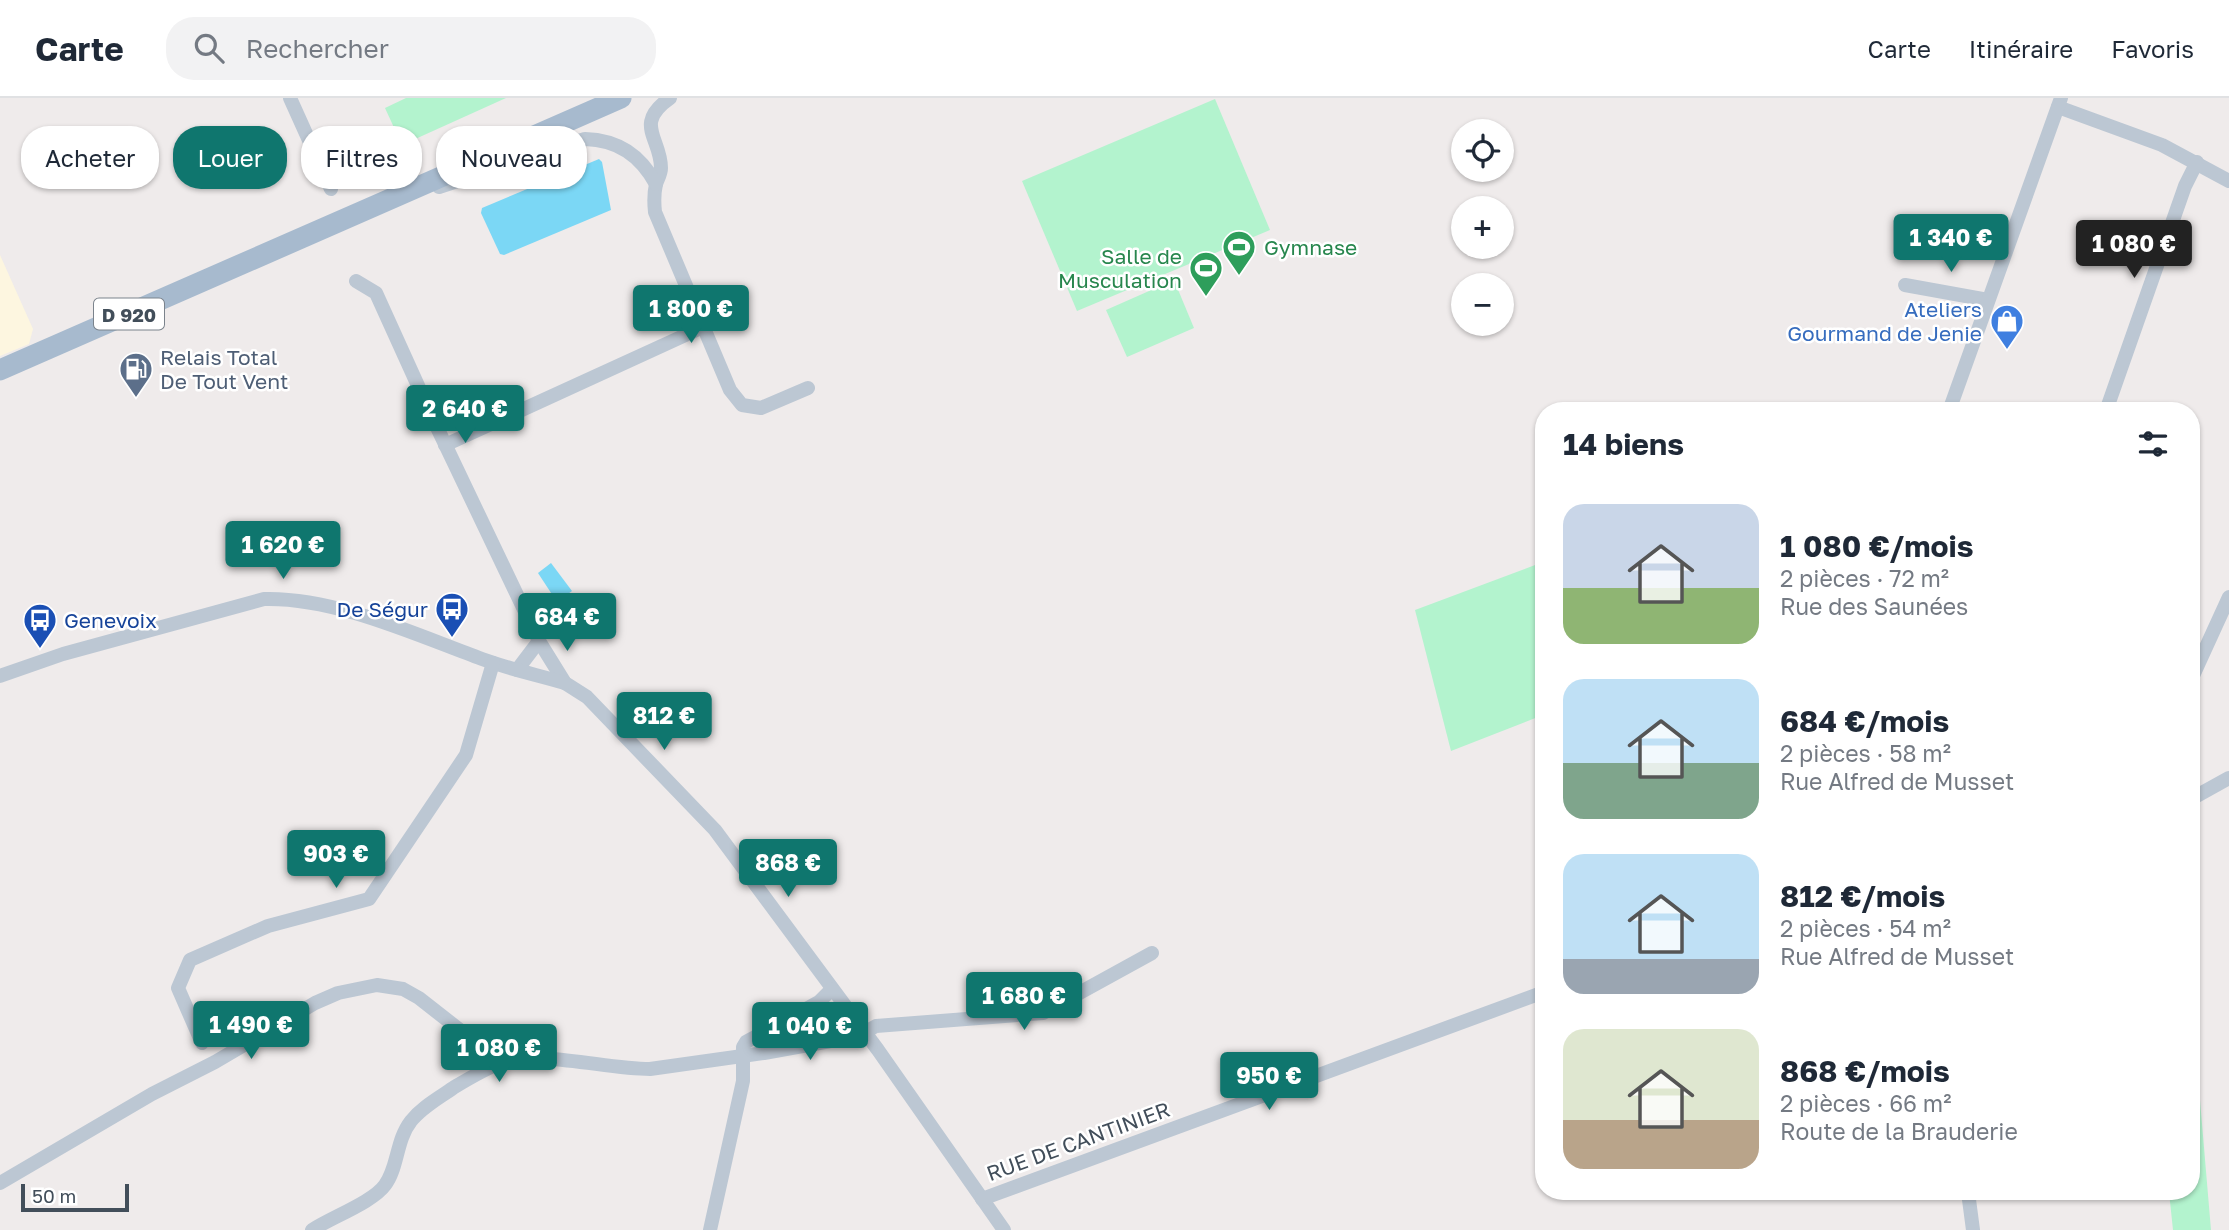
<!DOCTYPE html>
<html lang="fr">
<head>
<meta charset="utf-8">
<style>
	:root { --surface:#fff; --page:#f2f2f3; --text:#1f2937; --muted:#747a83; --line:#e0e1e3; --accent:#0f766e }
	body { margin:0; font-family:"Golos Text",sans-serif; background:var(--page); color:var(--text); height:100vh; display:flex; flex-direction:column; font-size:26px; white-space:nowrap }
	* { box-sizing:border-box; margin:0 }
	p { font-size:23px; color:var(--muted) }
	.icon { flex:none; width:38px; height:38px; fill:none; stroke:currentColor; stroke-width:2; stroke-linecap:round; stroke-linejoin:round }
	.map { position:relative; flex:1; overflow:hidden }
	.panel { position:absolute; left:1535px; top:304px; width:665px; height:798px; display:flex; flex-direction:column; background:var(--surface); border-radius:28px; box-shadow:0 2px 5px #0004 }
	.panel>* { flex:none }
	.banner { position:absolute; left:21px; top:28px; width:665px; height:63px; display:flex; gap:14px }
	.controls { position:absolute; left:1451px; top:21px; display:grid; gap:14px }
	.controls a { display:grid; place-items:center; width:63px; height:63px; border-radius:50%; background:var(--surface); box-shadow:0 2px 5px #0004; font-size:35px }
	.scale { position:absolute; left:21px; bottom:18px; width:108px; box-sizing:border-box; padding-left:7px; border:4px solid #424e5a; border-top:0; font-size:19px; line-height:24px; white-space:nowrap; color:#424e5a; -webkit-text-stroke:5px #fff; paint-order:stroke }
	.price { position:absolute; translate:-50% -60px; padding:0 16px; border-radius:7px; background:var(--accent); color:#fff; font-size:23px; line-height:46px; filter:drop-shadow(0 2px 4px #0008) }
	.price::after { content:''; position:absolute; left:50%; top:42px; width:21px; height:16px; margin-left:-10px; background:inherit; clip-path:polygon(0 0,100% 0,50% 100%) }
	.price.current { background:#222; color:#fff }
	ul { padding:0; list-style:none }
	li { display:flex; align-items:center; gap:21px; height:175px; padding:0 28px }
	li span { display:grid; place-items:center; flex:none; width:196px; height:140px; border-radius:21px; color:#555 }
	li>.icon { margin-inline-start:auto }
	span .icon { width:84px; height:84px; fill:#fffc; stroke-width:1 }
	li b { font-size:30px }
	h2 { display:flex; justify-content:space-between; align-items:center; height:84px; padding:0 28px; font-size:30px }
	.chip { padding:0 24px; border-radius:28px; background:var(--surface); box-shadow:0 2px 5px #0004; font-size:24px; line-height:63px }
	.chip.current { background:var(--accent); color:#fff }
	header { display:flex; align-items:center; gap:42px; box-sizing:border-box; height:98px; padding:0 35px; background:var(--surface); border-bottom:2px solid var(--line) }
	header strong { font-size:33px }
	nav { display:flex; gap:38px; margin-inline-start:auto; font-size:24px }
	.search { width:490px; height:63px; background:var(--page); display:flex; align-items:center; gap:18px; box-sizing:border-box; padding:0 24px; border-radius:28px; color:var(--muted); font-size:26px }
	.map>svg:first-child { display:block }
	.commercial { fill:#fdf6e0 }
	.green { fill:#b3f3ce }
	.water { fill:#7bd7f5 }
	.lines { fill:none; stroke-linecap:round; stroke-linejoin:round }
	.street { stroke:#bcc7d3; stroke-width:14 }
	.primary { stroke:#a7bace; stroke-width:21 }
	.labels { text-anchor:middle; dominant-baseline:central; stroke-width:5; stroke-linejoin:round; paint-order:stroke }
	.shield { fill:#fff; stroke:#7b838c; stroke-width:2 }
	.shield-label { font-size:19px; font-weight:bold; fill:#424e5a }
	.leisure-label { font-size:21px; fill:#27864d; stroke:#fff; text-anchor:start }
	.shop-label { font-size:21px; fill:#366cbe; stroke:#fff; text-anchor:end }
	.service-label { font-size:21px; fill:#4e5e75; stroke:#fff; text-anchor:start }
	.transit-label { font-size:21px; fill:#164399; stroke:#fff; text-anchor:end }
	.street-label { font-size:21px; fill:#424e5a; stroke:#fff }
</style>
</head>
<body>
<header>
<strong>Carte</strong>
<div class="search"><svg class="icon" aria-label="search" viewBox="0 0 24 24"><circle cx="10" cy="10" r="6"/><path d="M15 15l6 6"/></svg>Rechercher</div>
<nav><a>Carte</a><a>Itinéraire</a><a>Favoris</a></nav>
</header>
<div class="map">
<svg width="2229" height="1132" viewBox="0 0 2229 1132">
	<rect width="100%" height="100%" fill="#efebeb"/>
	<!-- commercial -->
	<path class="commercial" d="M0,157L33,231L29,246L0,258Z"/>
	<!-- green -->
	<g class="green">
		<path d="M406,0H506L402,47L385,10Z"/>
		<path d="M1215,1L1270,132L1077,213L1022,83Z"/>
		<path d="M1174,182L1194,230L1127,259L1106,212Z"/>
		<path d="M1543,464V617L1451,653L1415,512Z"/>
		<path d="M2191,896L2211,1132H2173L2169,1094H2191Z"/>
	</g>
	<!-- water -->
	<g class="water">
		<path d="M599,61L602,64L611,112L504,157L500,156L481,115L482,110Z"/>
		<path d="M551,465L572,493L557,504L538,475Z"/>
	</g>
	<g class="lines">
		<!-- street -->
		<g class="street">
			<path d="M290,0L331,91"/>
			<path d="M670,0C633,26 661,40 661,70C661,76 658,80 656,86C654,95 654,105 655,114L730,292L742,307L761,310L808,290"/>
			<path d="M2058,9L2162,47L2229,83"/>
			<path d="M439,89L585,41C618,42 640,57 656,86"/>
			<path d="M356,183L376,195L434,323L539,543L565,585L587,599L715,732L878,952L1004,1132"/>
			<path d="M1905,187L1988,202"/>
			<path d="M1949,313L2061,0"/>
			<path d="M2106,313L2185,88L2197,64"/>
			<path d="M445,347L703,229"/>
			<path d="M517,572L539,543"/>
			<path d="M0,578L63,556L264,501C335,499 416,537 482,561C509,571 538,577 565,585"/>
			<path d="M2191,582L2229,499"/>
			<path d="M2191,701L2229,680"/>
			<path d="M799,916L797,930L800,940L813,946"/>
			<path d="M202,945L178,890L190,862L268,828L369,801L466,657L493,565"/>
			<path d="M0,1085L152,996L215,964L315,905L338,895L377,887L403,891L419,900L502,965"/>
			<path d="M1968,1094L1973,1132"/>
			<path d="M982,1101L1544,894"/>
			<path d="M312,1132C332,1119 373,1104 385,1087C398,1070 396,1042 411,1023C422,1009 439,1000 453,990C468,981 484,971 501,965C545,952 604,971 650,971L764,955L858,938L876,928L1043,915L1152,855"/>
			<path d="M710,1132L743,983V949L746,944L819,904L832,891"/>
		</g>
		<!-- primary -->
		<path class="primary" d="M0,272L621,0"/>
	</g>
	<!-- icons -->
	<defs>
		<symbol id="stadium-pin" viewBox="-11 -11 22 30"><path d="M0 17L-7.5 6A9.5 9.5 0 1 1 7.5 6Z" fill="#2e9e5b" stroke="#fff"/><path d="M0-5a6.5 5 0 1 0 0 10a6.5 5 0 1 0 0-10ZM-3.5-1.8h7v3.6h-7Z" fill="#fff"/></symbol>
		<symbol id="shop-pin" viewBox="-11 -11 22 30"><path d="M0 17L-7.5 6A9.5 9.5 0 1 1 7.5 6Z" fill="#3f7fe0" stroke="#fff"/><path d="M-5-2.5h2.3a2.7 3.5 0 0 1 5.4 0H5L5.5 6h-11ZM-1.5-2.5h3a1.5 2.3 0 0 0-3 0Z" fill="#fff"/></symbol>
		<symbol id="fuel-pin" viewBox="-11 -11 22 30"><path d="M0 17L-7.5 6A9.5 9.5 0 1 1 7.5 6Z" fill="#5c6f8a" stroke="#fff"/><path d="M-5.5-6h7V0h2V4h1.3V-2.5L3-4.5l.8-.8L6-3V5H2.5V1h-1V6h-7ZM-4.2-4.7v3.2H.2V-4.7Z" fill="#fff"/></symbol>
		<symbol id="bus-pin" viewBox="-11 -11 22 30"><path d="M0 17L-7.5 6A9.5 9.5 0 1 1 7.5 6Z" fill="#1a4fb4" stroke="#fff"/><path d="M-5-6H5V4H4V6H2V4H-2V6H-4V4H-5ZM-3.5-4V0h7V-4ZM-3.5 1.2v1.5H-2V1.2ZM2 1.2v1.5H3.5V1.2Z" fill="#fff"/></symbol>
	</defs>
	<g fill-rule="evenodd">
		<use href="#stadium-pin" x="1220" y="130" width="38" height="52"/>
		<use href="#stadium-pin" x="1187" y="151" width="38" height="52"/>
		<use href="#shop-pin" x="1988" y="204" width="38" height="52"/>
		<use href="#fuel-pin" x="117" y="252" width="38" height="52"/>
		<use href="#bus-pin" x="433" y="492" width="38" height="52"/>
		<use href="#bus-pin" x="21" y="503" width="38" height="52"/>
	</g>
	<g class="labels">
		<!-- shield labels -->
		<rect class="shield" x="94" y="200.5" width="70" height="31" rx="5"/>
		<g class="shield-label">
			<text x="129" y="216">D 920</text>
		</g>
		<!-- leisure labels -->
		<g class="leisure-label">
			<text x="1264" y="149">Gymnase</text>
			<text x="1182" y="158" text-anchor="end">Salle de<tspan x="1182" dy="24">Musculation</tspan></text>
		</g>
		<!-- shop labels -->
		<g class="shop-label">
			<text x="1982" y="211">Ateliers<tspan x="1982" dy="24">Gourmand de Jenie</tspan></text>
		</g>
		<!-- service labels -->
		<g class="service-label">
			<text x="160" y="259">Relais Total<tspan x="160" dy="24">De Tout Vent</tspan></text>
		</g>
		<!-- transit labels -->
		<g class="transit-label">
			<text x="428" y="511">De Ségur</text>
			<text x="64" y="522" text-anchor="start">Genevoix</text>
		</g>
		<!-- street labels -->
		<g class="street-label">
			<text transform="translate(1078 1043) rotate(-20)">RUE DE CANTINIER</text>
		</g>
	</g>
</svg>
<div class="controls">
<a><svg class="icon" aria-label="locate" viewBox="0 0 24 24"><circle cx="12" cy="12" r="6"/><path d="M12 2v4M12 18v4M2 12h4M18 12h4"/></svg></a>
<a>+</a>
<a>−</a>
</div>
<div class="scale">50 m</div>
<b class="price" style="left:1951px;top:176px">1 340 €</b>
<b class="price current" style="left:2134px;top:182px">1 080 €</b>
<b class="price" style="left:691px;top:247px">1 800 €</b>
<b class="price" style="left:465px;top:347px">2 640 €</b>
<b class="price" style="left:283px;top:483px">1 620 €</b>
<b class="price" style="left:567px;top:555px">684 €</b>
<b class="price" style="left:664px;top:654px">812 €</b>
<b class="price" style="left:336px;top:792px">903 €</b>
<b class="price" style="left:788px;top:801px">868 €</b>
<b class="price" style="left:1024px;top:934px">1 680 €</b>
<b class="price" style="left:251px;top:963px">1 490 €</b>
<b class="price" style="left:810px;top:964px">1 040 €</b>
<b class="price" style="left:499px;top:986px">1 080 €</b>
<b class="price" style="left:1269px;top:1014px">950 €</b>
<div class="banner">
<a class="chip">Acheter</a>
<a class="chip current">Louer</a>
<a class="chip">Filtres</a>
<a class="chip">Nouveau</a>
</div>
<section class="panel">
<h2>14 biens<svg class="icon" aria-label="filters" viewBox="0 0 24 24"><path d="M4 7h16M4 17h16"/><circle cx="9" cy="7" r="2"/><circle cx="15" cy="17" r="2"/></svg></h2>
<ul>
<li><span style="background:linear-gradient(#c9d6e8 60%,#8fb573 0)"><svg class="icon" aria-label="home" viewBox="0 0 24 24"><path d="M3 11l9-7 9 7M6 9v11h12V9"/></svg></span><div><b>1 080 €/mois</b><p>2 pièces · 72 m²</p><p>Rue des Saunées</p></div></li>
<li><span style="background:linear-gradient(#bfe0f5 60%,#7fa58c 0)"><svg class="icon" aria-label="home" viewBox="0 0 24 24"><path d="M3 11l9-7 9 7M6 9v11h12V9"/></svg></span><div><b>684 €/mois</b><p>2 pièces · 58 m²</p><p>Rue Alfred de Musset</p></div></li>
<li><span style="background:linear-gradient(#bfe0f5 75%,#9aa5b1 0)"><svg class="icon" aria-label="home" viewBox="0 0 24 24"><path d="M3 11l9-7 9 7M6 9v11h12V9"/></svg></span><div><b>812 €/mois</b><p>2 pièces · 54 m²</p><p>Rue Alfred de Musset</p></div></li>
<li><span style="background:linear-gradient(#dfe7d0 65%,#b9a48a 0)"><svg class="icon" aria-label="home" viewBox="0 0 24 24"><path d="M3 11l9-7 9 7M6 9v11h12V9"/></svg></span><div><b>868 €/mois</b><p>2 pièces · 66 m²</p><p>Route de la Brauderie</p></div></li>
</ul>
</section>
</div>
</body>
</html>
